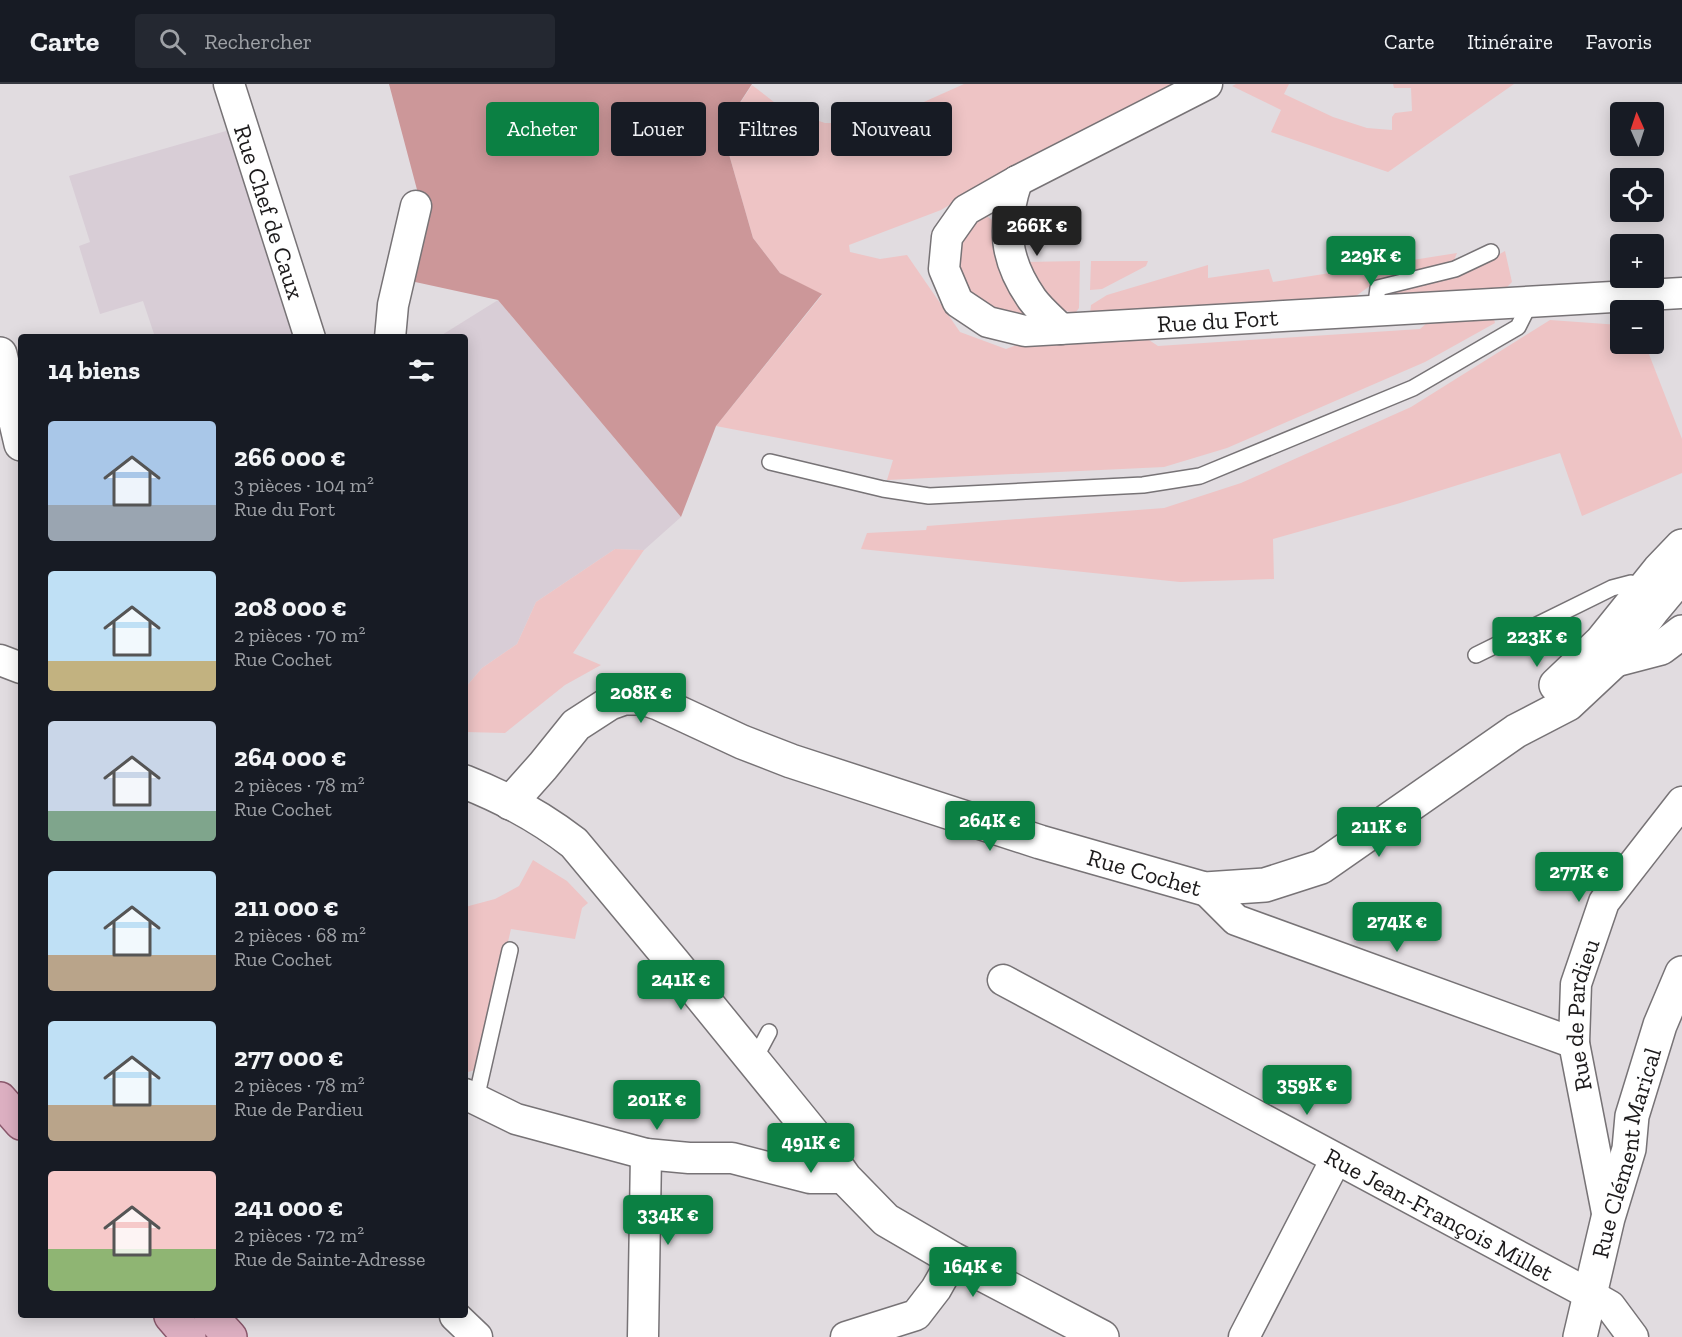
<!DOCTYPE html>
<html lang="fr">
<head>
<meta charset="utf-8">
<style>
	:root { --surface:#171b24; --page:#242831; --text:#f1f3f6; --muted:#9ea1a6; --line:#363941; --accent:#0b8043 }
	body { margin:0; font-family:"Zilla Slab",serif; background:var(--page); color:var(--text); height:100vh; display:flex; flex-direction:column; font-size:22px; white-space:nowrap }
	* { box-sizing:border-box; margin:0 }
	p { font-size:20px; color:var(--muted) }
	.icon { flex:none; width:33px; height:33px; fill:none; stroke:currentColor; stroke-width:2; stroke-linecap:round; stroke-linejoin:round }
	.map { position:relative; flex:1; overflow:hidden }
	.drawer { position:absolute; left:18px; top:250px; width:450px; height:984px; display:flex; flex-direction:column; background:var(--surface); border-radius:6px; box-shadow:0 3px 15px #0003 }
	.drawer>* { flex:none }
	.hud { position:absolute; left:486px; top:18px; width:570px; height:54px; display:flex; gap:12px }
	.needle { width:39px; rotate:357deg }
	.tools { position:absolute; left:1610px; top:18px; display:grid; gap:12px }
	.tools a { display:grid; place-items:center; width:54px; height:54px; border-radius:6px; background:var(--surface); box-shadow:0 3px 15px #0003; font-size:30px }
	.price { position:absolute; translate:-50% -51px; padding:0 14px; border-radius:6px; background:var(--accent); color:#fff; font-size:20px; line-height:39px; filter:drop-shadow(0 2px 3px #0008) }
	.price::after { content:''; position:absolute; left:50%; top:36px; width:18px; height:14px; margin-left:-9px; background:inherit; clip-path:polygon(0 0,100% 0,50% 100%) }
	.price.current { background:#222; color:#fff }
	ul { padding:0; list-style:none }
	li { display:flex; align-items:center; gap:18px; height:150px; padding:0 30px }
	li span { display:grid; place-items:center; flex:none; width:168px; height:120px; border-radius:6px; color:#555 }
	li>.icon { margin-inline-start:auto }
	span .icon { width:72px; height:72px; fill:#fffc; stroke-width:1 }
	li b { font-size:26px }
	h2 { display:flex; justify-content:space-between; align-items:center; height:72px; padding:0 30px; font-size:26px }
	.chip { padding:0 21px; border-radius:6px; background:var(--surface); box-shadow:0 3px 15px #0003; font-size:21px; line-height:54px }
	.chip.current { background:var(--accent); color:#fff }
	header { display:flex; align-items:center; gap:36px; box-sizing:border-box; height:84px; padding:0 30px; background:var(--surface); border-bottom:2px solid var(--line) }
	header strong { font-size:28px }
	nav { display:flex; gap:33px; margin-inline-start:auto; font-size:21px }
	.search { width:420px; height:54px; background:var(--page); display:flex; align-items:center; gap:15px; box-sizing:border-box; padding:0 21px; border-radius:6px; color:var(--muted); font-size:22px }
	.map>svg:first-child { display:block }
	.built { fill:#d8cdd6 }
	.green { fill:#eec4c5 }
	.forest { fill:#cc9799 }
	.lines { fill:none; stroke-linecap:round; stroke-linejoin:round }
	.lane-casing { stroke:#777376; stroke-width:18 }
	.street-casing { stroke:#777376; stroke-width:33 }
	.secondary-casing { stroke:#777376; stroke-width:36 }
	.primary-casing { stroke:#8a586c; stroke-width:36 }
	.lane { stroke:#fff; stroke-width:15 }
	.street { stroke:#fff; stroke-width:30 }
	.secondary { stroke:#fff; stroke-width:33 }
	.primary { stroke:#dcafc1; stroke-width:33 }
	.labels { text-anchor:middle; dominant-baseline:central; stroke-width:6; stroke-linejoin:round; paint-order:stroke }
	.street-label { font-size:24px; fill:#1c1a1b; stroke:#eeeaed }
</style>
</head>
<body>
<header>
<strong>Carte</strong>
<div class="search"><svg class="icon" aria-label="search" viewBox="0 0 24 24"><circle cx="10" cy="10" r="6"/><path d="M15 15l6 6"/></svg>Rechercher</div>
<nav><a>Carte</a><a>Itinéraire</a><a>Favoris</a></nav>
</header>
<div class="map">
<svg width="1682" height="1253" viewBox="0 0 1682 1253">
	<rect width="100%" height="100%" fill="#e1dce0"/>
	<!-- built -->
	<g class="built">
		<path d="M233,45L296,253H155L143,217L100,230L79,162L90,158L69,92Z"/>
		<path d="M498,216L681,433L644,466L615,465L536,518L517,560L482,584L465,604V254H437Z"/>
	</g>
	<!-- green -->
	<g class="green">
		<path d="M964,0H1176L1020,79L941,126L849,161L850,168L880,175L907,171L960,248L1006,265L1022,259L1149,256L1158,262L1420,245L1428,238L1494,235L1495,239L1425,278L1227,364L1164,383L887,396L893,376L716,342L822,211L780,189L753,154L722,46L752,1L783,25L825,39H877Z"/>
		<path d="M1236,0H1289L1284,10L1333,33L1367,44L1392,46V33L1395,29L1412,27L1411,4H1394L1393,0H1514L1388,88L1271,48L1281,26L1232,2Z"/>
		<path d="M979,130L987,132L994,138L1032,230L1022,232L986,228L956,191L957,155Z"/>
		<path d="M1505,167L1512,198L1505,205L1384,213L1386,209L1471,186Z"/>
		<path d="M1457,169L1453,179L1374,199L1349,217L1090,230L1091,221L1107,211L1208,181V194L1269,185L1273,198Z"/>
		<path d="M1080,177L1079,224L1076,228C1050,230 1036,196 1024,178Z"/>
		<path d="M1091,177H1148L1146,182L1102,205L1090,206Z"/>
		<path d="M1550,236L1620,241V260H1645L1682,355V389L1582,432L1560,369L1397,420L1273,455L1274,495L1180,498L861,465L867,449L926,446L927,442L1164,424L1241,399L1411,323Z"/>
		<path d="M615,465L644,466L573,569L601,581L565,601L505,649L465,648V604L482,584L517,560L536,518Z"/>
		<path d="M533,776L567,797L588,819L582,824L575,855L511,845L478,985L465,989V823L495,815L519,802Z"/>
	</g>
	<!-- forest -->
	<path class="forest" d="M389,0H752L722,46L753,154L780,189L822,210L716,342L681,433L498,216L406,196L420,117Z"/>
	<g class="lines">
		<defs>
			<g id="lane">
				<path d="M1375,227L1378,204L1455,185L1491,168"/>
				<path d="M770,378L883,405L929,412L1143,401L1200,392L1413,304L1518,243L1525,229L1524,218"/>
				<path d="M1476,571L1612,504L1631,499L1646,502"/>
				<path d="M753,978L769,948"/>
				<path d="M476,1015L510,866"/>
			</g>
			<g id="street">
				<path id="s1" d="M229,0L310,254"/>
				<path id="s2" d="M1207,0L1017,97L966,126L947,153L944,185L958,218L988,238L1025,247L1682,209"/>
				<path d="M1017,97C1002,142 1004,175 1032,215C1040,226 1052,236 1061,245"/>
				<path d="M390,254L393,221L416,122"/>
				<path d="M0,576L21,584"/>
				<path d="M1205,805L1236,836L1574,959"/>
				<path id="s3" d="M1003,896L1589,1210L1610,1222L1633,1253"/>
				<path d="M465,1010L516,1035L646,1070L689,1074H732L810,1094H845"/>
				<path id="s4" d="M1608,1134L1574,959L1576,900L1604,818L1682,718"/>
				<path d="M455,1232L477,1253"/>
				<path d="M643,1253L646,1070"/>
				<path d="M846,1253L916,1231L936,1205L953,1175"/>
				<path d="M1244,1253L1336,1075"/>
			</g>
			<g id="secondary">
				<path d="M0,270L21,360"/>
				<path d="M1615,576L1661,564L1682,548"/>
				<path d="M1556,601L1601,558L1659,486L1682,462"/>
				<path d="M465,698C503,713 542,734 574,759L674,879L818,1056L845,1094L886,1136L953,1175L1102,1253"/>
				<path id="s5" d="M510,719L543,682L576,641L610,619L624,614H643L658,619L742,658L791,677L1040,758L1205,805L1265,801L1321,783L1516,647L1568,620L1615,576L1652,527L1682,491"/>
				<path id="s6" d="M1580,1253L1608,1134L1629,1065L1632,1032L1660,941L1682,889"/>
			</g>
			<g id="primary">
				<path d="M0,1015L21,1039"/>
				<path d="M171,1232L189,1253"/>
				<path d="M211,1232L230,1253"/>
			</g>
		</defs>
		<!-- lane casing -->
		<use href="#lane" class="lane-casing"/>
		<!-- street casing -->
		<use href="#street" class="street-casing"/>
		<!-- secondary casing -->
		<use href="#secondary" class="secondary-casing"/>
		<!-- primary casing -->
		<use href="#primary" class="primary-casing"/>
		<!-- lane -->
		<use href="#lane" class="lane"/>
		<!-- street -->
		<use href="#street" class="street"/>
		<!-- secondary -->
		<use href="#secondary" class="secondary"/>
		<!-- primary -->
		<use href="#primary" class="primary"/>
	</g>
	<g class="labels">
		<!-- street labels -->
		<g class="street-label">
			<text stroke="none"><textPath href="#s1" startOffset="134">Rue Chef de Caux</textPath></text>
			<text stroke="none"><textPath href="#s2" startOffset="640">Rue du Fort</textPath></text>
			<text stroke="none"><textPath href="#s5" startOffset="708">Rue Cochet</textPath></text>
			<text stroke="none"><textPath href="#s4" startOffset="207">Rue de Pardieu</textPath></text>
			<text stroke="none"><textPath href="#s6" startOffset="190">Rue Clément Marical</textPath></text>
			<text stroke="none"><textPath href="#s3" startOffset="495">Rue Jean-François Millet</textPath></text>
		</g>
	</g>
</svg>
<div class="tools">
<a><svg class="needle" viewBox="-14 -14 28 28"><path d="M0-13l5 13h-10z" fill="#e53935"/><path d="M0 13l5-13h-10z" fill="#9ea1a6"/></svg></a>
<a><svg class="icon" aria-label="locate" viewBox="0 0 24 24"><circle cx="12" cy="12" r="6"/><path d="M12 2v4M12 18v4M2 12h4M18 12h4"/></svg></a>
<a>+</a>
<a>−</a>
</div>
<b class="price current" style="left:1037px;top:173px">266K €</b>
<b class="price" style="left:1371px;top:203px">229K €</b>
<b class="price" style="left:1537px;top:584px">223K €</b>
<b class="price" style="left:641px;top:640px">208K €</b>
<b class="price" style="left:990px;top:768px">264K €</b>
<b class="price" style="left:1379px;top:774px">211K €</b>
<b class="price" style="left:1579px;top:819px">277K €</b>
<b class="price" style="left:1397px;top:869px">274K €</b>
<b class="price" style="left:681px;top:927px">241K €</b>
<b class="price" style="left:1307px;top:1032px">359K €</b>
<b class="price" style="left:657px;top:1047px">201K €</b>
<b class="price" style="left:811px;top:1090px">491K €</b>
<b class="price" style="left:668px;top:1162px">334K €</b>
<b class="price" style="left:973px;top:1214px">164K €</b>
<div class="hud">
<a class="chip current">Acheter</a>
<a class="chip">Louer</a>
<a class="chip">Filtres</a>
<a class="chip">Nouveau</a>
</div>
<section class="drawer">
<h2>14 biens<svg class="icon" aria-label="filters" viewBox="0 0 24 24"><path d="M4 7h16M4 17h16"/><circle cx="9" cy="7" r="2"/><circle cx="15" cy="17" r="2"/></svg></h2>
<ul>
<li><span style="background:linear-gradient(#a9c7e8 70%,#9aa5b1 0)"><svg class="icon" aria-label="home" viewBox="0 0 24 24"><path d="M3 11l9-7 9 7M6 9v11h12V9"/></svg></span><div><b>266 000 €</b><p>3 pièces · 104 m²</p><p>Rue du Fort</p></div></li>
<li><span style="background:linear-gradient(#bfe0f5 75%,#c2b280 0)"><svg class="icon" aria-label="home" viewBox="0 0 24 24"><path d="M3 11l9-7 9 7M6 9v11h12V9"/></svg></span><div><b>208 000 €</b><p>2 pièces · 70 m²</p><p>Rue Cochet</p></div></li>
<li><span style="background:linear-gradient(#c9d6e8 75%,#7fa58c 0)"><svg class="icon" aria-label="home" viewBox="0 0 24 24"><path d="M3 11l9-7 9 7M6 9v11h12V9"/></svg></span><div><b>264 000 €</b><p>2 pièces · 78 m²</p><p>Rue Cochet</p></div></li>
<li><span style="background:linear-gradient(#bfe0f5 70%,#b9a48a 0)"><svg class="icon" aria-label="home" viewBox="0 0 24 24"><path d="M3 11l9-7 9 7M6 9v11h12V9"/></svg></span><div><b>211 000 €</b><p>2 pièces · 68 m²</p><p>Rue Cochet</p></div></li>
<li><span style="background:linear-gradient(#bfe0f5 70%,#b9a48a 0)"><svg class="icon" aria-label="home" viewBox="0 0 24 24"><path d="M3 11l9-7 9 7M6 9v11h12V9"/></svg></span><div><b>277 000 €</b><p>2 pièces · 78 m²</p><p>Rue de Pardieu</p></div></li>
<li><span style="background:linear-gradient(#f6c9c9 65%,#8fb573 0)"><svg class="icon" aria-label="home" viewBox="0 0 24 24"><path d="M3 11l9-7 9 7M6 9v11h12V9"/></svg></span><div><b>241 000 €</b><p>2 pièces · 72 m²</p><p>Rue de Sainte-Adresse</p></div></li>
</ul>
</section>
</div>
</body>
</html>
